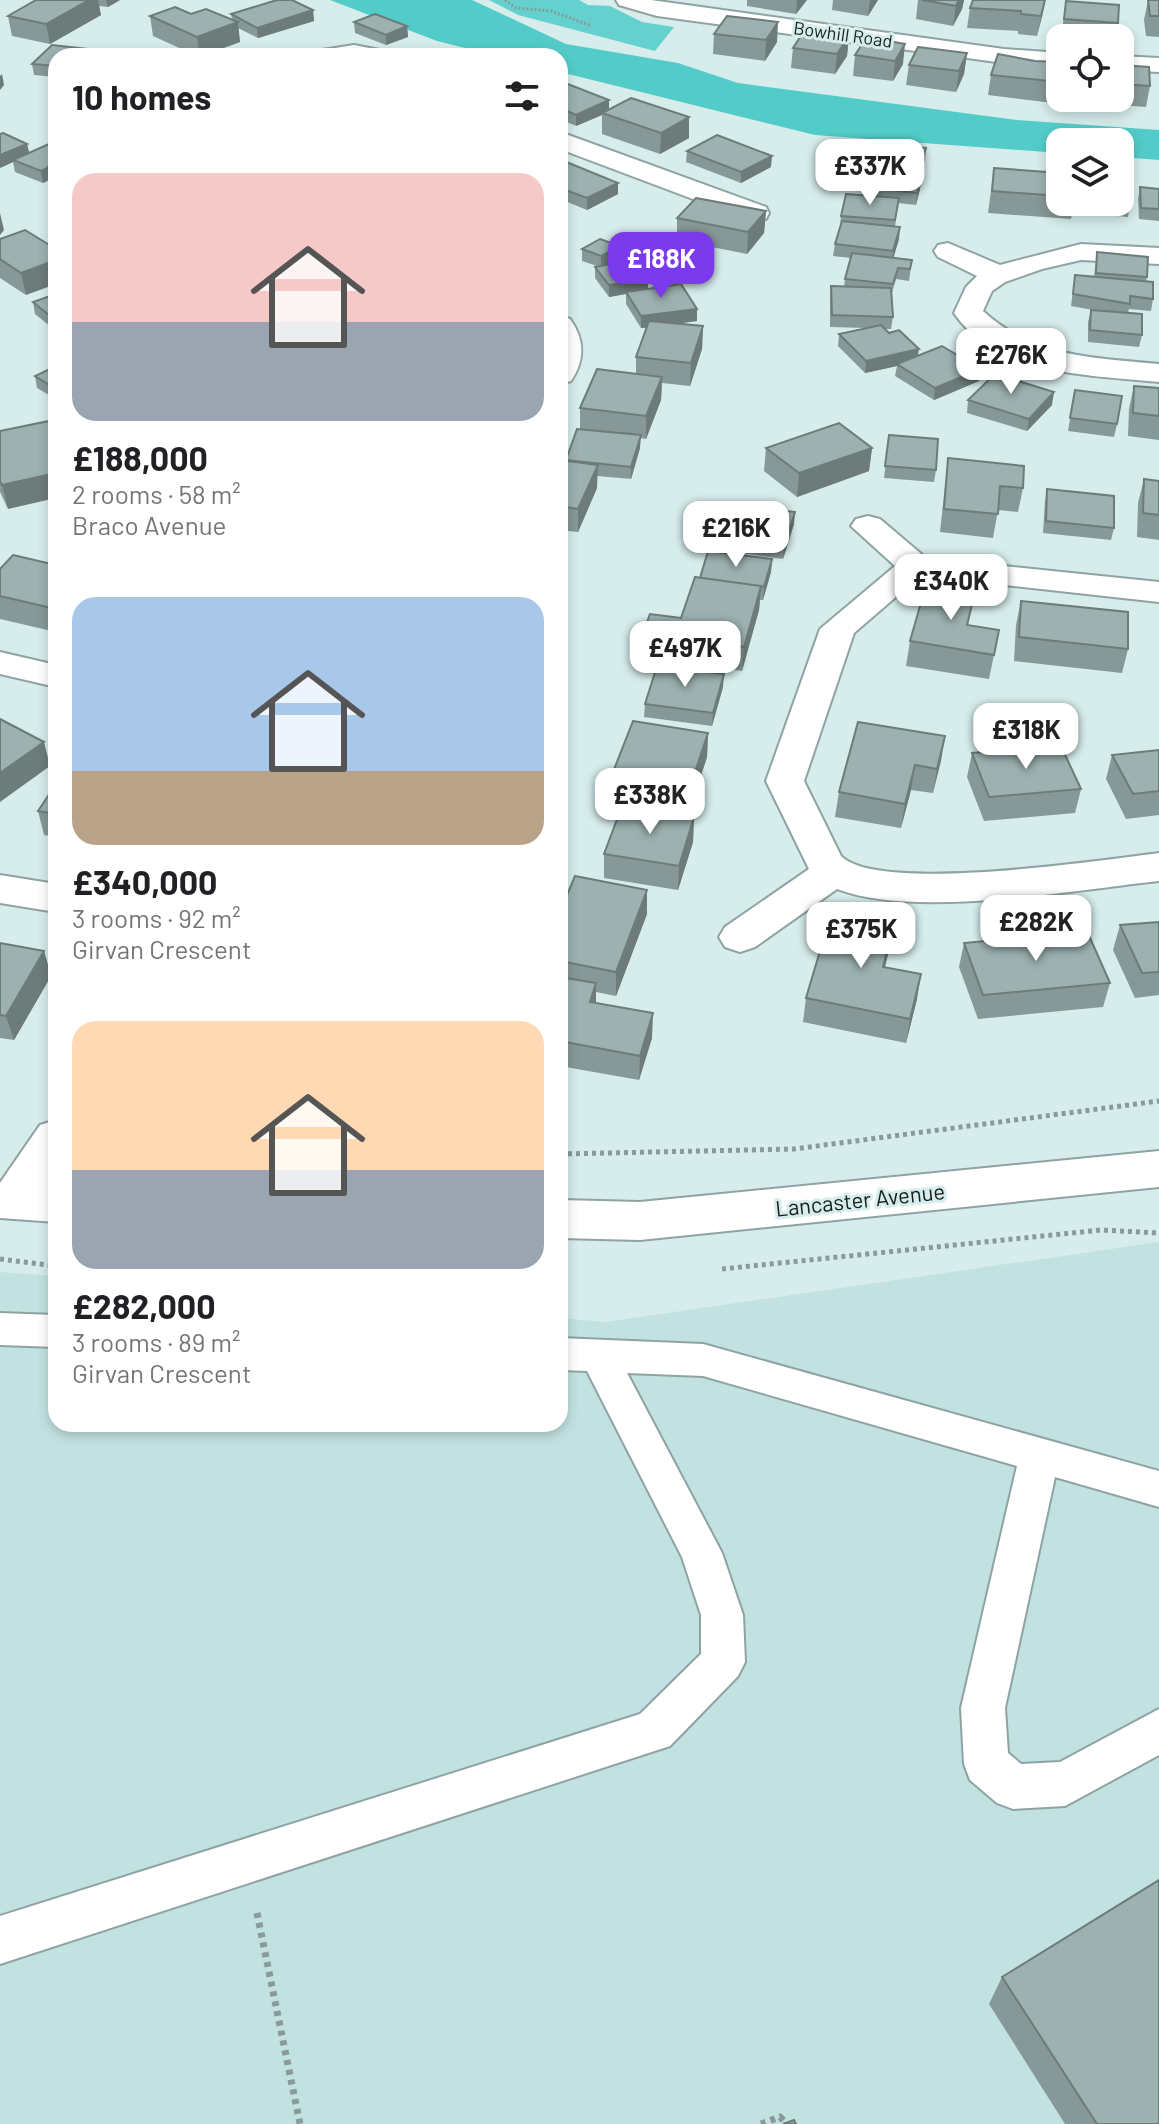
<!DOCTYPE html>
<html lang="en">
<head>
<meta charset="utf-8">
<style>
	:root { --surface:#fff; --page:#f2f2f2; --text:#202124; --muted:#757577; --accent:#7c3aed }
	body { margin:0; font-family:Barlow,sans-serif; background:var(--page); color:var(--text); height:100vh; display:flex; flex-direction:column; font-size:30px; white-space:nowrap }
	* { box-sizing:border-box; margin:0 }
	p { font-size:26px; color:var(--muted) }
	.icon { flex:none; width:44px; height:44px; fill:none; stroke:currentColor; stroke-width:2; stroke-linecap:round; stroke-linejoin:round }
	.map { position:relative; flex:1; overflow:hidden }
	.side { position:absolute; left:48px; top:48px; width:520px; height:1384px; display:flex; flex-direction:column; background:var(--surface); border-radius:24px; box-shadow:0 4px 12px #0003 }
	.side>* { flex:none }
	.tools { position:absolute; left:1046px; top:24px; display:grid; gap:16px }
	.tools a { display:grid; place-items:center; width:88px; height:88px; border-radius:16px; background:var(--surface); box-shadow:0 4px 12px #0003; font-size:40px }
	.price { position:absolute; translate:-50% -68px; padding:0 18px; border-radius:16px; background:#fff; color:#222; font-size:26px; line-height:52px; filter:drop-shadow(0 2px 4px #0008) }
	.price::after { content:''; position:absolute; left:50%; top:48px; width:24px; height:18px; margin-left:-12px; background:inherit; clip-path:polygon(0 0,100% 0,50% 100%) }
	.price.selected { background:var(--accent); color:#fff }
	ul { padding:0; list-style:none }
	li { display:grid; align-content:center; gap:16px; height:424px; padding:0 24px }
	li span { display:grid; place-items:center; height:248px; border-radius:24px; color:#555 }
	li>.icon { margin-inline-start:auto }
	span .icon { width:144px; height:144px; fill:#fffc; stroke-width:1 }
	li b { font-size:34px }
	h2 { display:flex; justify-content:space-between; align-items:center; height:96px; padding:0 24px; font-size:34px }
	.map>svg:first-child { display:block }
	.built { fill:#c2e2e1 }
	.green { fill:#64d1cf }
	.forest { fill:#53ccc9 }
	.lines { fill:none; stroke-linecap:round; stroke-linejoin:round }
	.service-casing { stroke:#8ea3a2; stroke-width:4 }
	.minor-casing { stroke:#8ea3a2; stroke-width:4 }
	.secondary-casing { stroke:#8ea3a2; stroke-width:4 }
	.path-far2 { stroke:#899a9a; stroke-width:3; stroke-dasharray:2 2; stroke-linecap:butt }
	.path-far1 { stroke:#899a9a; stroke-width:5; stroke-dasharray:4 4; stroke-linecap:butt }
	.path { stroke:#899a9a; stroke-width:7; stroke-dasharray:5 5; stroke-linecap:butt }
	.service { fill:#fff; fill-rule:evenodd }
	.minor { fill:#fff; fill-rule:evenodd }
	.secondary { fill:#fff; fill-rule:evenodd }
	.wall { fill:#869897 }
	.shaded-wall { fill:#6d7c7b }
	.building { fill:#9cb1b0; stroke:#6d7c7b; stroke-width:2 }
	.labels { text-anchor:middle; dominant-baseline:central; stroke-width:6; stroke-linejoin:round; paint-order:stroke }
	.far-street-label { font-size:18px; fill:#161e1e; stroke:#d6edec }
	.street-label { font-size:22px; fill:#161e1e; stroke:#d6edec }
</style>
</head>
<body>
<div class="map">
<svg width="1159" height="2124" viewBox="0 0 1159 2124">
	<rect width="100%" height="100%" fill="#d6edec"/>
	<!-- built -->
	<path class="built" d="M1159,1242V2124H0V1272L56,1276V1424H560V1318L605,1322Z"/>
	<!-- green -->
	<path class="green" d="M489,0H579L588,5L610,6L642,22L674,27L655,51L518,15Z"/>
	<!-- forest -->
	<path class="forest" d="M330,0H472L566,44L678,63L738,83L1017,120L1159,130V160L1120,157V142H1060V153L815,135L560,72V56H497L437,41Z"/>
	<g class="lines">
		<defs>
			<g id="service">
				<path d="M0,1313L56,1315V1347L0,1345Z"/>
				<path d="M560,1338L703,1344L1159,1471V1507L1055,1477L1005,1708L1008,1753L1021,1764L1060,1762L1159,1709V1755L1065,1806L1013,1809L997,1803L970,1780L964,1764L961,1708L1017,1466L703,1376L627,1373L722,1553L743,1615L745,1662L738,1676L670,1746L0,1964V1916L640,1714L701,1654V1615L682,1557L587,1371L560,1370Z"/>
			</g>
			<g id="minor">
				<path d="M616,0H651L1004,49L1060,53V67L1004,63L657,16L619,5Z"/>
				<path d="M354,45L385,51L389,56H312L316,51Z"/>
				<path d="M1120,56L1159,58V72L1120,70Z"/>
				<path d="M560,132L766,207L769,213L766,219H746L560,149Z"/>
				<path d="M948,243L1000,265L1081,244L1159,248V264L1081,260L1042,269L1005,282L992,291L983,311C1032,357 1096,358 1159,364V382C1091,375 997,376 954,313L966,287L977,276L938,257L934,251L938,245Z"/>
				<path d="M560,316L570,319C585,340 585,360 571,381L560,384Z"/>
				<path d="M868,516L880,519L926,558L1159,582V602L942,578H923L912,583L854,633L804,781L841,856C878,894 1102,860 1159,853V881C1075,890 914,919 837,889L755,947L740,952L725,947L719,937L725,927L809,869L766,781L820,629L895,566L851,526L856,519Z"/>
				<path d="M0,652L56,665V687L0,674Z"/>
				<path d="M0,875L56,884V912L0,903Z"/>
				<path d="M56,1120V1174L30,1214L13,1219L0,1215V1183L40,1125Z"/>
			</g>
			<g id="secondary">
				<path d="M1159,1151V1187L640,1240L560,1238V1200L640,1202Z"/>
				<path d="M0,1182L56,1184V1222L0,1218Z"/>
			</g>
		</defs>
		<!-- service casing -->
		<use href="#service" class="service-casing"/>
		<!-- minor casing -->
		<use href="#minor" class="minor-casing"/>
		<!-- secondary casing -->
		<use href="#secondary" class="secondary-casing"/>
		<!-- path-far2 -->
		<path class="path-far2" d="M505,0L516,8L551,11L592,26"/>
		<!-- path-far1 -->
		<g class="path-far1">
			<path d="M560,1154L794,1149L1159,1101"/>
			<path d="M0,1259L56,1266"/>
			<path d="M722,1269L1101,1230L1159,1233"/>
		</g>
		<!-- path -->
		<g class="path">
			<path d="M257,1913L300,2124"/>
			<path d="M761,2124L780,2117L787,2124"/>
		</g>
		<!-- service -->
		<use href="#service" class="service"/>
		<!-- minor -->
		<use href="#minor" class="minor"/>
		<!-- secondary -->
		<use href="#secondary" class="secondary"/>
	</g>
	<!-- wall -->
	<g class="wall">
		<path d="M36,0H120L108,7L99,6L101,15L50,44L12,36L8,16Z"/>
		<path d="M747,0H807L796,14L747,6Z"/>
		<path d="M833,0H878L868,16L832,10Z"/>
		<path d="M918,0H964L962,9L953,26L916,19Z"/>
		<path d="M1045,0L1037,36L1018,34V31L967,28L970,8Z"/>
		<path d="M1148,0H1159V37L1146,36L1144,20Z"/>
		<path d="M1066,1L1118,23L1115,38H1061Z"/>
		<path d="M313,10L314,21L258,38L238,28L240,42L203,56H197L153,36L150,16L191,14L232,19L231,14Z"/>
		<path d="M727,16L777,42L765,61L713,54L714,34Z"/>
		<path d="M354,22L407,26L408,37L386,45L355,33Z"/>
		<path d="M849,36L847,56L835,74L791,68L793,48Z"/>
		<path d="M867,37L903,64L893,81L853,76L855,55Z"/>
		<path d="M52,45L97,50L98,56H56V77L34,75L32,64Z"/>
		<path d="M967,53L964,74L956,92L906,85L909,65Z"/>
		<path d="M1035,61L1060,62V98H1063L1061,104L988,95L991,75Z"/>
		<path d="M1120,65L1150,86L1146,107L1094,103V98H1120Z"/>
		<path d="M560,81L609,109L689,117V138L660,154L602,134V115L576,126L560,119Z"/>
		<path d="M27,144L29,153L56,145V190L52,189L51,179L43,183L15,172L13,162L0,168Z"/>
		<path d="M687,151L771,167L741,183L686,162Z"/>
		<path d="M925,160L919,177L920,189L916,205L898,203L895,227L899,239L893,257L912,260L909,281L896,279L891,296L893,317L891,329H885L918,356L981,369L979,381L934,400L895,376L897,366L865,373L838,346L839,334L867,328L830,327V298L831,286L844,287L845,279L851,258L833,256L835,244L840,227L841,216L862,195L863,187L867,176H863L864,164Z"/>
		<path d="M560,163L618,194L587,210L560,199Z"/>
		<path d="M994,168L1060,173V202H1074L1071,219L988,213Z"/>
		<path d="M1140,187L1159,189V221L1139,219L1138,199Z"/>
		<path d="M1082,202H1120L1130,205L1128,217L1082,213Z"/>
		<path d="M766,211L764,233L747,254L677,240V218Z"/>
		<path d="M25,230L26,295L0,278V239Z"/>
		<path d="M582,249L619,258L607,265L648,289L697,321L676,324L703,326L702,349L690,386L662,383L661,400L646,439L640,438V448L631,479L597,476V488L578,532L560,530V460L566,461L580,429V408L636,374V357L647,328H641L626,304V294L609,297L595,278V267L597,266L582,261Z"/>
		<path d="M1097,252L1147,277L1146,282L1153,299L1151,311L1129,309L1128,313L1142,335L1139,347L1088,342V322L1091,310H1093L1071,306L1075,275L1094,277Z"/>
		<path d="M56,294V331L35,314L33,302Z"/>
		<path d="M56,366V399L37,388L35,376Z"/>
		<path d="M1134,386L1159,388V440L1128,436L1129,409Z"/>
		<path d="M1075,390L1117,424L1114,437L1068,431Z"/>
		<path d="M968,400L1052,405L1027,431L967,413Z"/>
		<path d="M0,431L8,509L0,492Z"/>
		<path d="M889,435L936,470L934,482L884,478Z"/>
		<path d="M766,448H872L869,471L797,497L764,471Z"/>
		<path d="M948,458L1023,488L1018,512L998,510L993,538L940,532Z"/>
		<path d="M1144,479L1159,481V540L1137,537L1138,503Z"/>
		<path d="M1047,489L1114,528L1111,540L1043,533L1045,501Z"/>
		<path d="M794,524L783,559L720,550L721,538Z"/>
		<path d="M772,559L771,572L763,600H760L759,610L742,671L642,657L643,633L681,618L700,578Z"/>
		<path d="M56,565V632L0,619V569Z"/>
		<path d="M975,592L968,625L999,630L989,679L906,666L910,641Z"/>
		<path d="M1021,601L1128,649L1122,673L1014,661L1016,625Z"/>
		<path d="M723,687L712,726L644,717L645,704Z"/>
		<path d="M708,733L707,757L690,809L612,796L613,772Z"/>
		<path d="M945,736L933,793L911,790L901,828L835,817L839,792Z"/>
		<path d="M1159,750V815L1126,819L1106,779L1112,755Z"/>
		<path d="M972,753L1081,789L1075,813L984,821L967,777Z"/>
		<path d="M56,784V837L44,835L38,811Z"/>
		<path d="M694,817L693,842L678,890L604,878V854Z"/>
		<path d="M560,912L647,914L616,996L596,992V1003L652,1038L639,1080L560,1066Z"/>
		<path d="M1159,922V995L1135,998L1113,950L1120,925Z"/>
		<path d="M893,926L885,967L917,999L906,1043L803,1022L806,998Z"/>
		<path d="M0,943L44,951L51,976L14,1040L0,1038Z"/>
		<path d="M964,943L1110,983L1103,1007L978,1019L959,967Z"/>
		<path d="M1002,1977L1159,2124H1065L989,2004Z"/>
	</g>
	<!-- shaded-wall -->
	<g class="shaded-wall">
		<path d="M89,0H98L101,15L50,44L46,24Z"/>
		<path d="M106,0H120L108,7Z"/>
		<path d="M797,0H807L796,14Z"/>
		<path d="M870,0H878L868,16Z"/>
		<path d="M959,0H964L962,9L953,26L956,6Z"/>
		<path d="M1045,0L1042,17L1037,36L1041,16Z"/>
		<path d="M313,10L314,21L258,38L257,28Z"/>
		<path d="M238,22L240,42L200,56L197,37Z"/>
		<path d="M778,22L777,42L765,61L766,40Z"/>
		<path d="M407,26L408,37L386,45V35Z"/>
		<path d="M849,36L847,56L835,74L837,54Z"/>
		<path d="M905,44L903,64L893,81L895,61Z"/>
		<path d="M967,53L964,74L956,92L959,71Z"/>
		<path d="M2,74L4,85L0,90V76Z"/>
		<path d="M609,100V111L602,113V115L576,126V115Z"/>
		<path d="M689,117V138L660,154L661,133Z"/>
		<path d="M27,144L30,156L13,160V162L0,168V155Z"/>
		<path d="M926,148L925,160L918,182L919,170Z"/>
		<path d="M772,156L771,167L741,183V172Z"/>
		<path d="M48,168L51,179L43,183L41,171Z"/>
		<path d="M922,177L920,189L916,205L917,193Z"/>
		<path d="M618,183V194L587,210V198Z"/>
		<path d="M766,211L764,233L747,254L748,232Z"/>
		<path d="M0,213L4,230L0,235Z"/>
		<path d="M900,227L899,239L892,263L893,251Z"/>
		<path d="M619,246V258L601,268V256Z"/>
		<path d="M56,260V284L26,295L21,273Z"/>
		<path d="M648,279V291L626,292V294L609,297V285Z"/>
		<path d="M697,309V321L641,328V316Z"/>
		<path d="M703,326L702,349L690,386L691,363Z"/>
		<path d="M919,349L917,361L897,364V366L865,373L866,361Z"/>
		<path d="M981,369L979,381L934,400L935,388Z"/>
		<path d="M662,377L661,400L646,439V416Z"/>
		<path d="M1054,392L1052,405L1027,431L1029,419Z"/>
		<path d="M641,435L640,448L631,479V467Z"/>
		<path d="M872,448L869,471L797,497L799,473Z"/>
		<path d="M598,465L597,488L578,532V509Z"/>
		<path d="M56,473V498L8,509L2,485Z"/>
		<path d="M795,512L794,524L783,559L784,547Z"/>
		<path d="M772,559L771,572L763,600L764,587Z"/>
		<path d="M761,586L759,610L742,671L744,647Z"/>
		<path d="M724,674L723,687L712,726L713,713Z"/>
		<path d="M708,733L707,757L690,809L691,784Z"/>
		<path d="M945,736L941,761L933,793L937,769Z"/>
		<path d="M44,742L50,766L0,802V773Z"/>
		<path d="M915,765L911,790L901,828L905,804Z"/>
		<path d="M694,817L693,842L678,890L679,866Z"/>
		<path d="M647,890V914L616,996V972Z"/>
		<path d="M893,926L889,951L879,991L883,967Z"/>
		<path d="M44,951L51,976L14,1040L6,1016Z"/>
		<path d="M921,974L917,999L906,1043L910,1019Z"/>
		<path d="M596,983V1008L590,1002Z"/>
		<path d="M653,1013L652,1038L639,1080L640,1056Z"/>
	</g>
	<!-- building -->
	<g class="building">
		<path d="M36,0H89L46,24L8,16Z"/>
		<path d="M277,0H292L313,10L257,28L231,14Z"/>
		<path d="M922,0H959L956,6Z"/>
		<path d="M973,0H1045L1041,16L1021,14V11L970,8Z"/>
		<path d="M1148,0H1159V16H1150Z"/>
		<path d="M1066,1L1119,5L1118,23L1064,19Z"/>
		<path d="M175,7L191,14L206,9L238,22L197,37L150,16Z"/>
		<path d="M375,14L407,26L386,35L354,22Z"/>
		<path d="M727,16L778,22L766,40L714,34Z"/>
		<path d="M804,31L849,36L837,54L793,48Z"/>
		<path d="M867,37L905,44L895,61L855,55Z"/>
		<path d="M52,45L97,50L91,56H56V66L32,64Z"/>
		<path d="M918,47L967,53L959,71L909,65Z"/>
		<path d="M130,50L149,56H119Z"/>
		<path d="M482,52L493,56H471Z"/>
		<path d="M998,54L1035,61L1060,62V82L991,75Z"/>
		<path d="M1120,65L1149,67L1150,86L1120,84Z"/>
		<path d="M560,81L609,100L576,115L560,108Z"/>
		<path d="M631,98L689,117L661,133L602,113Z"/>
		<path d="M3,133L27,144L0,155V134Z"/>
		<path d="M717,135L772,156L741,172L687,151Z"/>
		<path d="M51,143L56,145V164L41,171L13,160Z"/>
		<path d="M871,143L926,148L919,170L864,164Z"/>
		<path d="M564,161L618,183L587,198L560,188V163Z"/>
		<path d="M56,164V171L48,167Z"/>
		<path d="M994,168L1060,173V196L992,191Z"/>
		<path d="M869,172L922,177L917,193L863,187Z"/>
		<path d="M1120,184L1130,185V205L1088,202H1120Z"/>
		<path d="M1140,187L1159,189V209L1141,208Z"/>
		<path d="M846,194L899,198L895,220L841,216Z"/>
		<path d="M696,198L766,211L748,232L677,218Z"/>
		<path d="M842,221L900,227L893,251L835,244Z"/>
		<path d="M25,230L56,249V260L21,273L0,259V239Z"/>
		<path d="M600,239L619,246L601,256L582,249Z"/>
		<path d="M1097,252L1148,257L1147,277L1096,273Z"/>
		<path d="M852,253L912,260L910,269L898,268L893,284L845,279Z"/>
		<path d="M634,260L648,279L609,285L595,267Z"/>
		<path d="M1075,275L1153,282V299L1130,296V304L1073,294Z"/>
		<path d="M681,284L697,309L641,316L626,292Z"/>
		<path d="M831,286L891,288L893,317L832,315Z"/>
		<path d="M56,294V321L33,302Z"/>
		<path d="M1091,310L1142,314V335L1090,330Z"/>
		<path d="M649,321L703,326L691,363L636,357Z"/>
		<path d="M881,325L889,333L899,330L919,349L866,361L839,334Z"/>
		<path d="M942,346L981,369L935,388L897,364Z"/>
		<path d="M56,366V389L35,376Z"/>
		<path d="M597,369L662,377L646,416L580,408Z"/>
		<path d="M995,374L1054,392L1029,419L968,400Z"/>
		<path d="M1134,386L1159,388V416L1133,413Z"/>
		<path d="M1075,390L1122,396L1117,424L1070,418Z"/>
		<path d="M49,421L56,435V473L2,485L0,481V431Z"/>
		<path d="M839,423L872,448L799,473L766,448Z"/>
		<path d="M577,429L641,435L631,467L566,460Z"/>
		<path d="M889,435L938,439L936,470L885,466Z"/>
		<path d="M948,458L1024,466L1023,488L1000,486L998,514L944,509Z"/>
		<path d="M560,460L598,465L578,509L560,506Z"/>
		<path d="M1144,479L1159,481V515L1143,513Z"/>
		<path d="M1047,489L1114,496V528L1046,521Z"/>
		<path d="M733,504L795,512L784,547L721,538Z"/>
		<path d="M708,551L772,559L764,587L700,578Z"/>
		<path d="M13,555L56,565V609L0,596V569Z"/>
		<path d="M695,577L761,586L744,647L643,633L650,614L681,618Z"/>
		<path d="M926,585L975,592L967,625L999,630L994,655L910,641Z"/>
		<path d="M1021,601L1128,612V649L1019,637Z"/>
		<path d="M657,666L724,674L713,713L645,704Z"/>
		<path d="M0,719L44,742L0,773Z"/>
		<path d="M633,721L708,733L691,784L613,772Z"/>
		<path d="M858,722L945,736L937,769L915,765L905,804L839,792Z"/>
		<path d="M1061,746L1081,789L989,797L972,753Z"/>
		<path d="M1159,750V791L1133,794L1112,755Z"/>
		<path d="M56,784V814L38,811Z"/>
		<path d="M622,806L694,817L679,866L604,854Z"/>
		<path d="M575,876L647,890L616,972L560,961V912Z"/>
		<path d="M831,914L893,926L883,967L921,974L910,1019L806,998Z"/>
		<path d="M1159,922V972L1142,973L1120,925Z"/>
		<path d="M1087,931L1110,983L983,995L964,943Z"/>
		<path d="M0,943L44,951L6,1016L0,1015Z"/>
		<path d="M560,977L596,983L590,1002L653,1013L640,1056L560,1041Z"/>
		<path d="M1159,1880V2124H1097L1002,1977Z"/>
		<path d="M794,2120L796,2124H783Z"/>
	</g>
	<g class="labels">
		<!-- far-street labels -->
		<g class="far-street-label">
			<text transform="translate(843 34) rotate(8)">Bowhill Road</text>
		</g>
		<!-- street labels -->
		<g class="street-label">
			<text transform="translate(860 1199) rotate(-6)">Lancaster Avenue</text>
		</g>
	</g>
</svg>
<div class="tools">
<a><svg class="icon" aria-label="locate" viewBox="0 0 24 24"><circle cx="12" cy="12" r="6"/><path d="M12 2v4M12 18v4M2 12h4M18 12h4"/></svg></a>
<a><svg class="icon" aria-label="layers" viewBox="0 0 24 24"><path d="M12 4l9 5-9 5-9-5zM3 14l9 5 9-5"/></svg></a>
</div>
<b class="price" style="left:870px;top:207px">£337K</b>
<b class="price selected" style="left:661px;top:300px">£188K</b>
<b class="price" style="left:1011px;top:396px">£276K</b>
<b class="price" style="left:736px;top:569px">£216K</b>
<b class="price" style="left:951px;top:622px">£340K</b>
<b class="price" style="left:685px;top:689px">£497K</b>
<b class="price" style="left:1026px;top:771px">£318K</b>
<b class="price" style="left:650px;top:836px">£338K</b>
<b class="price" style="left:1036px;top:963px">£282K</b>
<b class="price" style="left:861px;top:970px">£375K</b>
<section class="side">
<h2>10 homes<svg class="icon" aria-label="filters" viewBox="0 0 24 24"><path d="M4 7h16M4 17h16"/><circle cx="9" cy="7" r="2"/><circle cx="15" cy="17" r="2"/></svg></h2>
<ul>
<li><span style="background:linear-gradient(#f6c9c9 60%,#9aa5b1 0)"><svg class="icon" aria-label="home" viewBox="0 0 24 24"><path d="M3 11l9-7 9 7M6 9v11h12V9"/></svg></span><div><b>£188,000</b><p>2 rooms · 58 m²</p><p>Braco Avenue</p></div></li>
<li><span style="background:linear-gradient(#a9c7e8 70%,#b9a48a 0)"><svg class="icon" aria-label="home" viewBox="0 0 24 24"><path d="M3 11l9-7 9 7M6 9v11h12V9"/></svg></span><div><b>£340,000</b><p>3 rooms · 92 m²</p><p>Girvan Crescent</p></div></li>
<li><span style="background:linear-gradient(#ffd9b3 60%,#9aa5b1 0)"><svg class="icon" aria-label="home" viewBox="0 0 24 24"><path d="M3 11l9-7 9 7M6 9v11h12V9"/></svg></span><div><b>£282,000</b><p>3 rooms · 89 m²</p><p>Girvan Crescent</p></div></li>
</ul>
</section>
</div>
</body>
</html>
